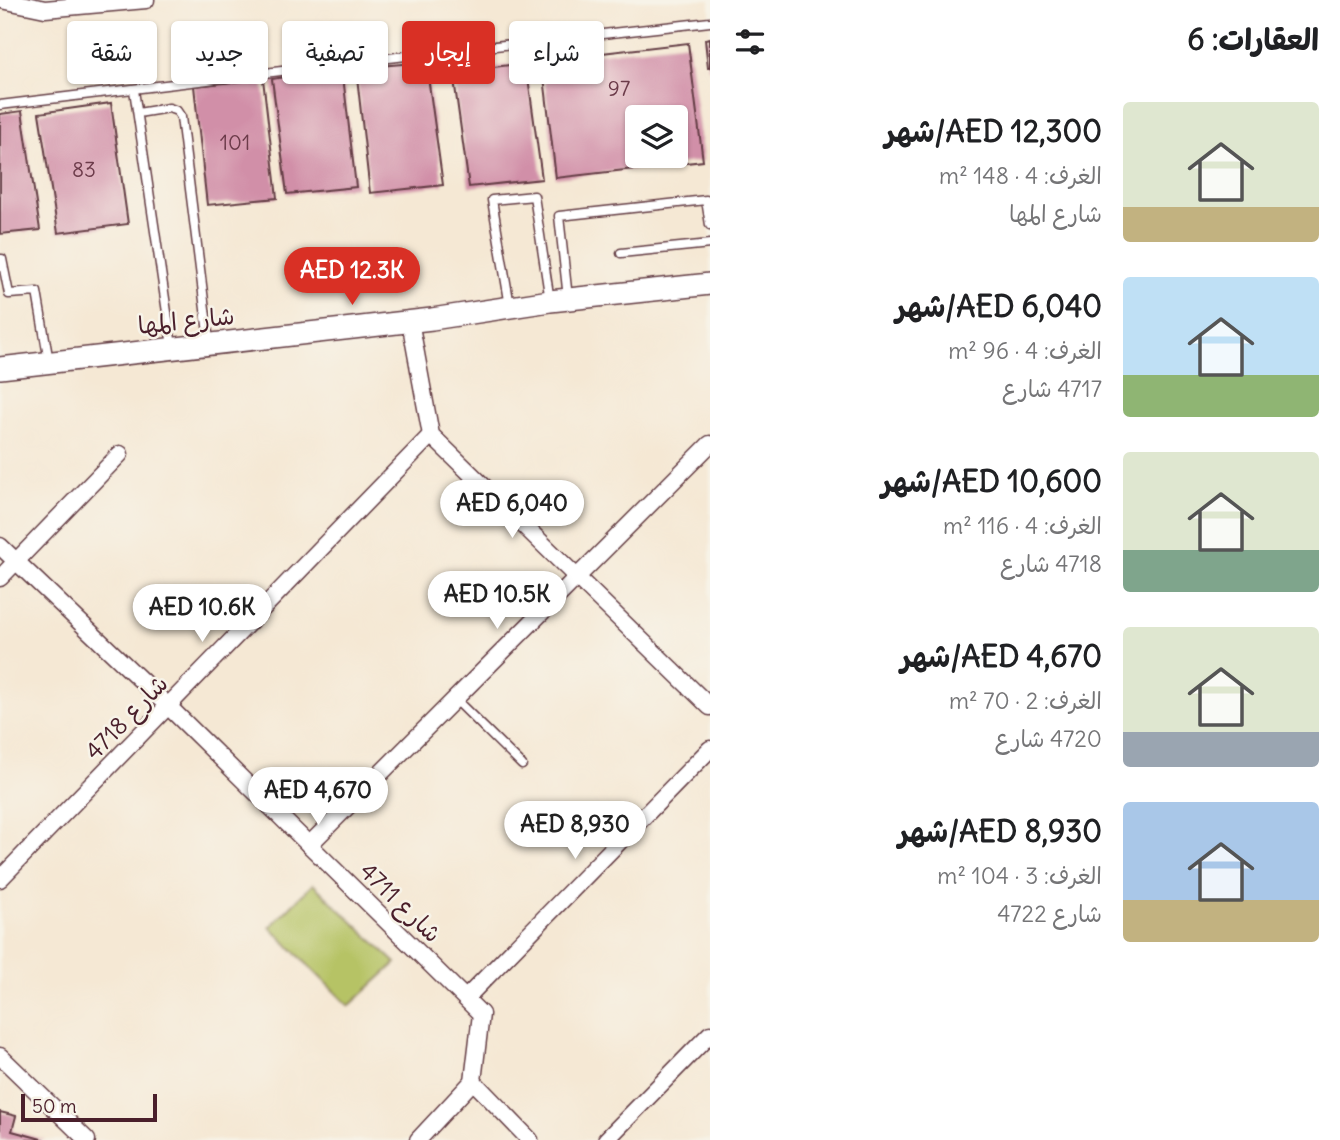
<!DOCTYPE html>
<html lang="ar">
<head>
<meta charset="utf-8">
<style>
	:root { --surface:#fff; --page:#f6f6f6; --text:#202124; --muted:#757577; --accent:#d93025 }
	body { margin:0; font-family:Delius,"Playpen Sans Arabic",sans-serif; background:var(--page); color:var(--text); direction:rtl; height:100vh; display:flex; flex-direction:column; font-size:26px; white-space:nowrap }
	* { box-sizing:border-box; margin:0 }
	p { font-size:23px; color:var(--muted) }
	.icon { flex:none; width:38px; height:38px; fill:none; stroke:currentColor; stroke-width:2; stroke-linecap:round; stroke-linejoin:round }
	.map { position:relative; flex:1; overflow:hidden; direction:ltr }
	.drawer { display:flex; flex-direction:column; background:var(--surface); width:630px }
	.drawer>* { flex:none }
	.guide { position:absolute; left:21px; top:21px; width:583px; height:63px; direction:rtl; display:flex; gap:14px }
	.fabs { position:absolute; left:625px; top:105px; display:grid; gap:14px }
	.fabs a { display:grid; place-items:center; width:63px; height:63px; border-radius:7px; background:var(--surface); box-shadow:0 2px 5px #0004; font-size:35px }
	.scale { position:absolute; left:21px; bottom:18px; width:136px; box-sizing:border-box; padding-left:7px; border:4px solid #4a1f2b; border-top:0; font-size:19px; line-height:24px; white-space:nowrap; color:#4a1f2b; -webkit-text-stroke:5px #f7f3e8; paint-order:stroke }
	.price { position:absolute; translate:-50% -60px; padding:0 16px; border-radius:24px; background:#fff; color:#222; font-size:23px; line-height:46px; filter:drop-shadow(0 2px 4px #0008) }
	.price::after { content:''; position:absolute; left:50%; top:42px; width:21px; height:16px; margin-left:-10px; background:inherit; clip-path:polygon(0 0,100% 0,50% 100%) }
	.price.active { background:var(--accent); color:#fff }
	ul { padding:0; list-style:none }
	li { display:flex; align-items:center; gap:21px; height:175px; padding:0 21px }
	li span { display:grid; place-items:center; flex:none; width:196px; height:140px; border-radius:7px; color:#555 }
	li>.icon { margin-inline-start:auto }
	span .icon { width:84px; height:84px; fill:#fffc; stroke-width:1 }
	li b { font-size:30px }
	h2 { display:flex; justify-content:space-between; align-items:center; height:84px; padding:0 21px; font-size:30px }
	.pill { padding:0 24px; border-radius:7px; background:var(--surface); box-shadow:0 2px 5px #0004; font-size:24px; line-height:63px }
	.pill.active { background:var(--accent); color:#fff }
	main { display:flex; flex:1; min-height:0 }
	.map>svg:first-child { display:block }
	.green { fill:#b6c365; stroke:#807148; stroke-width:2 }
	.building { fill:#d18fa8; fill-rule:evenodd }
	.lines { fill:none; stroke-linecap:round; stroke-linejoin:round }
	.service-casing { stroke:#643d44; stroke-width:11 }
	.minor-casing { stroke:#643d44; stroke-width:19 }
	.tertiary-casing { stroke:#643d44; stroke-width:24 }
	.service { stroke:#fff; stroke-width:8 }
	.minor { stroke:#fff; stroke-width:16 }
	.tertiary { stroke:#fff; stroke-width:21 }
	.labels { text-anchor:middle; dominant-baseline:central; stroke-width:5; stroke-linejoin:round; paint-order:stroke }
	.number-label { font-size:21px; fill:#6c3b4a }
	.street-label { font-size:24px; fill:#4a1f2b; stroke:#f7f3e8 }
</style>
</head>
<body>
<main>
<section class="drawer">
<h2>العقارات: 6<svg class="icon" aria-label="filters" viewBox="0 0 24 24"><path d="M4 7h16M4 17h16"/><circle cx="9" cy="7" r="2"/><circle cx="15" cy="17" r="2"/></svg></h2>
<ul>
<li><span style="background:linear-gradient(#dfe7d0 75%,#c2b280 0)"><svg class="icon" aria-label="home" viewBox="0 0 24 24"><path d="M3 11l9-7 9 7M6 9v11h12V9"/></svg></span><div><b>AED 12,300/شهر</b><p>الغرف: 4 · 148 m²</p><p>شارع المها</p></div></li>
<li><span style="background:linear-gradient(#bfe0f5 70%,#8fb573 0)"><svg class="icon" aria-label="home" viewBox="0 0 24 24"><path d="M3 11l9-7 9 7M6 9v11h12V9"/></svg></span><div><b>AED 6,040/شهر</b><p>الغرف: 4 · 96 m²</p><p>4717 شارع</p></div></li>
<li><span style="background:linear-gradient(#dfe7d0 70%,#7fa58c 0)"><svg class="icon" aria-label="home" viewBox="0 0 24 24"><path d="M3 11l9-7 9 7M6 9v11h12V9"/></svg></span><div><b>AED 10,600/شهر</b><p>الغرف: 4 · 116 m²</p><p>4718 شارع</p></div></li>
<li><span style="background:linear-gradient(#dfe7d0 75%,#9aa5b1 0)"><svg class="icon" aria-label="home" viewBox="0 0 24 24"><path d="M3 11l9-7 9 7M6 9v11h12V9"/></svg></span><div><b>AED 4,670/شهر</b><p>الغرف: 2 · 70 m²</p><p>4720 شارع</p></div></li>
<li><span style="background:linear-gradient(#a9c7e8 70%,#c2b280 0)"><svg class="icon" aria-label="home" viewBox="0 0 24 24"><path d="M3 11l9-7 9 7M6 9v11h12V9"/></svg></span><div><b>AED 8,930/شهر</b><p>الغرف: 3 · 104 m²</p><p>شارع 4722</p></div></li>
</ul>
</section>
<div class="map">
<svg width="710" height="1140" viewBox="0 0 710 1140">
	<rect width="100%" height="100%" fill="#f7f3e8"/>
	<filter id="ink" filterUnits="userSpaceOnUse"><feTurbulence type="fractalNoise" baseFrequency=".0143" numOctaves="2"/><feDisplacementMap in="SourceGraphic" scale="14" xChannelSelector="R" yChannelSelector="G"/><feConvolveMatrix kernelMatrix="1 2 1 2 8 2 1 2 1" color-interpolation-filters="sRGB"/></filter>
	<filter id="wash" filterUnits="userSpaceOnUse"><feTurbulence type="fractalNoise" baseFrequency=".00686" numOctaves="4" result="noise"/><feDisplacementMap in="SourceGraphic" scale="28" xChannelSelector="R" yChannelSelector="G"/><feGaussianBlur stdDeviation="1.57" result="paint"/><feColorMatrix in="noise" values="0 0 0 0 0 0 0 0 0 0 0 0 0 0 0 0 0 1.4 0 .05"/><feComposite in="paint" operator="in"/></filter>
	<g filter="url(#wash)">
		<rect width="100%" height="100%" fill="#f5e8d4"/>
		<!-- green -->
		<path class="green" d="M313,884L396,963L349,1006L270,927Z"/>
		<g id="blocks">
			<!-- building -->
			<g class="building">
				<path d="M710,38V68H708L705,39Z"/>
				<path d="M688,43L703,161L556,178L542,60ZM637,117H676V156H637Z"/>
				<path d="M426,62L443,185L370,193L356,68Z"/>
				<path d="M526,63L542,179L469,187L453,72Z"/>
				<path d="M342,68L356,187L287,194L272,79Z"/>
				<path d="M263,79L277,198L207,205L194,86Z"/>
				<path d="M111,103L128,224L58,233L39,113Z"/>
				<path d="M22,111L40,230L0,234V114Z"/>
				<path d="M0,1112L16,1116L12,1131L45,1140H0Z"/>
			</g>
		</g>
	</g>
	<g filter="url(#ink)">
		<use href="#blocks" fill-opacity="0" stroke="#643d44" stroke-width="2"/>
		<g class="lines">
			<defs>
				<g id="service">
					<path d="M134,90L172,346"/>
					<path d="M0,105L414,55L710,22"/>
					<path d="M138,113L169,108L177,111L181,117L209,341"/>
					<path d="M621,253L710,244"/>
					<path d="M0,259H2L9,294L37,292L49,362"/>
					<path d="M568,298L559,216L706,200L710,225"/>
					<path d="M510,306L492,200L534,196L550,301"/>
					<path d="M455,699L522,765"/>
				</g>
				<g id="minor">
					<path d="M2,0L45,9L146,0"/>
					<path d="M410,321L431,435L710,707"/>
					<path d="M0,546L168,706L481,1014L473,1081L418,1140"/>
					<path d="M0,578L120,454"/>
					<path d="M309,845L710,444"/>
					<path d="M0,879L431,435"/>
					<path d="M466,998L710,749"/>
					<path d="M0,1056L87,1140"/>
					<path d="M473,1081L530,1140"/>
					<path d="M606,1140L710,1034"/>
				</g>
				<path id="tertiary" d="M0,368L432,319L550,301L710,284"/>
			</defs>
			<!-- service casing -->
			<use href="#service" class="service-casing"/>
			<!-- minor casing -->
			<use href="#minor" class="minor-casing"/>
			<!-- tertiary casing -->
			<use href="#tertiary" class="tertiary-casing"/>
			<!-- service -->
			<use href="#service" class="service"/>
			<!-- minor -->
			<use href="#minor" class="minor"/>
			<!-- tertiary -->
			<use href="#tertiary" class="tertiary"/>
		</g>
	</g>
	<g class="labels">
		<!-- number labels -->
		<g class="number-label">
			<text x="619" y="88">97</text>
			<text x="235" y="142">101</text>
			<text x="84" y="169">83</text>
		</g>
		<!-- street labels -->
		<g class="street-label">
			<text transform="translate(186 320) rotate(-6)">شارع المها</text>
			<text transform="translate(126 717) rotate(-46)">4718 شارع</text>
			<text transform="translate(401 902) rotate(44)">4711 شارع</text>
		</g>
	</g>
</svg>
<div class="fabs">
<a><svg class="icon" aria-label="layers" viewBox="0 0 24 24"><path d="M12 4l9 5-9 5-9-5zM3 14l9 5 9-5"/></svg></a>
</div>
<div class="scale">50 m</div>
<b class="price active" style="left:352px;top:307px">AED 12.3K</b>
<b class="price" style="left:512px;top:540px">AED 6,040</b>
<b class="price" style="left:497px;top:631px">AED 10.5K</b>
<b class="price" style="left:202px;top:644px">AED 10.6K</b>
<b class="price" style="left:318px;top:827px">AED 4,670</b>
<b class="price" style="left:575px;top:861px">AED 8,930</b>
<div class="guide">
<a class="pill">شراء</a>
<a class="pill active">إيجار</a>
<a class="pill">تصفية</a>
<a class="pill">جديد</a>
<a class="pill">شقة</a>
</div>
</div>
</main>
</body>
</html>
